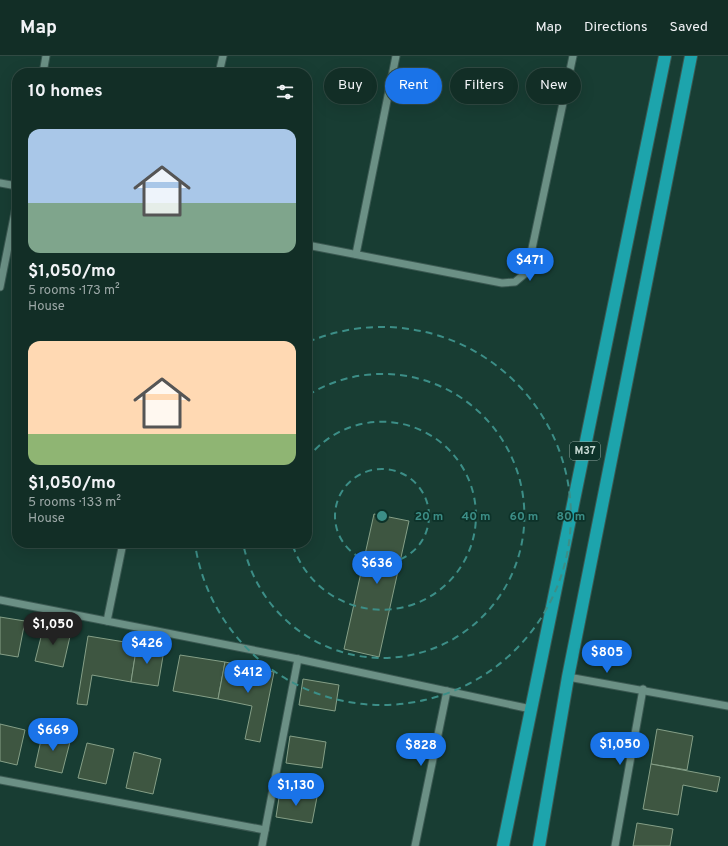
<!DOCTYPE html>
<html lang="en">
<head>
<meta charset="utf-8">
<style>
	:root { --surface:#122e26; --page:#1b362e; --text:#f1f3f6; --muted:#9ca8a7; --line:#314a43; --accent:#1a73e8 }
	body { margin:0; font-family:Overpass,sans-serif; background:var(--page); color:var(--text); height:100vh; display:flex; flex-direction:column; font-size:15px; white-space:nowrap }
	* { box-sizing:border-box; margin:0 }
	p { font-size:13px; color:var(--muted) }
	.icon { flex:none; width:22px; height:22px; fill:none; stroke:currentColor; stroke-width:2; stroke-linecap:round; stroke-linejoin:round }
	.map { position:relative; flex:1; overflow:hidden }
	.sheet { position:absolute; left:12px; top:12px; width:300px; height:480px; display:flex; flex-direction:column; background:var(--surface); border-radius:16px; box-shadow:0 4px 16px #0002,0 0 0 1px var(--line) }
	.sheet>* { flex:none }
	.banner { position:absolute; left:324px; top:12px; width:344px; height:36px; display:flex; gap:8px }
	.price { position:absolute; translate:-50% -34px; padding:0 9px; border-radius:14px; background:var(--accent); color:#fff; font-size:13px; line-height:26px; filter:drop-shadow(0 1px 2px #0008) }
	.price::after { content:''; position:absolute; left:50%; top:24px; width:12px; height:9px; margin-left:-6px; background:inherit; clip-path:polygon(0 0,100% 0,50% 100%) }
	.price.on { background:#222; color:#fff }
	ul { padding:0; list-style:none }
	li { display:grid; align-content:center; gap:8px; height:212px; padding:0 16px }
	li span { display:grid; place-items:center; height:124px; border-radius:12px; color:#555 }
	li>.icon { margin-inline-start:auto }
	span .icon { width:72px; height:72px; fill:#fffc; stroke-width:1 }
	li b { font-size:17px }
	h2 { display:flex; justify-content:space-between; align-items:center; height:48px; padding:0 16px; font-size:17px }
	.tag { padding:0 14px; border-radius:18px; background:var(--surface); box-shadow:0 4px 16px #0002,0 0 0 1px var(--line); font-size:14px; line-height:36px }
	.tag.on { background:var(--accent); color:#fff }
	header { display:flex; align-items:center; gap:24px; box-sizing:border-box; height:56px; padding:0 20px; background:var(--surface); border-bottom:1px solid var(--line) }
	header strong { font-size:19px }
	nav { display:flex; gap:22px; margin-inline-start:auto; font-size:14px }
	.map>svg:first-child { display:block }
	.building { fill:#3e5641; stroke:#859f87 }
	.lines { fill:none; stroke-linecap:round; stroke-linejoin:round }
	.minor-casing { stroke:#3b5952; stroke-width:9 }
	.highway-casing { stroke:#3b5952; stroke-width:14 }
	.minor { stroke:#6b9085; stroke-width:7 }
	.highway { stroke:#1da4ac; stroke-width:12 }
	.ring { fill:none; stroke:#3c8e87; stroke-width:2; stroke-dasharray:7 5 }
	.labels { text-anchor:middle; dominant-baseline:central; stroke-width:3.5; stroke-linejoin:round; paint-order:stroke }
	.shield { fill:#0d3229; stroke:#8ea69f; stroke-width:1 }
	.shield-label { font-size:11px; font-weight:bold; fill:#c5d8d2 }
	.centre { fill:#3c8e87; stroke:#0d3229; stroke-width:2 }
	.ring-label { font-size:12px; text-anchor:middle; font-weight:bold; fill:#3c8e87; stroke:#0d3229; stroke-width:3.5; stroke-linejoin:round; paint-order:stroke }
</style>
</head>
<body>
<header>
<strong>Map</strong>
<nav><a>Map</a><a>Directions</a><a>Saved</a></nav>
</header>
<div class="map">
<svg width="728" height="790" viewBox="0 0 728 790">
	<rect width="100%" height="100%" fill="#183d33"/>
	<!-- building -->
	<g class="building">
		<path d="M374,458L409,465L379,601L344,593Z"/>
		<path d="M0,561L25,565L18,601L0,598Z"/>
		<path d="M44,569L71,576L63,611L35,605Z"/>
		<path d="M88,580L137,588L131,626L92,619L87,649L77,648Z"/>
		<path d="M137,588L164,594L158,630L131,626Z"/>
		<path d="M180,599L225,606L218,643L173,635Z"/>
		<path d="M225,606L274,616L260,686L245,683L252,650L218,643Z"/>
		<path d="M303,623L339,629L335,655L299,649Z"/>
		<path d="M0,668L25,674L17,709L0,705Z"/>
		<path d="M657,673L693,680L687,714L651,708Z"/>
		<path d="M43,675L71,682L62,717L35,711Z"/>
		<path d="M290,680L326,686L322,712L286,707Z"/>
		<path d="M87,687L114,693L106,728L78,722Z"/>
		<path d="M134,696L161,703L153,738L126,732Z"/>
		<path d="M651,708L720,721L717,736L683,729L678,759L643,753Z"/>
		<path d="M280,735L317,741L312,767L276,761Z"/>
		<path d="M637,767L673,773L670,790H633Z"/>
	</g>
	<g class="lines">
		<defs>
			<g id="minor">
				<path d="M43,17L46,0"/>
				<path d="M219,17L223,0"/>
				<path d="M0,127L17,130"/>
				<path d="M307,189L502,227L515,226L527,216L573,0"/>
				<path d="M356,198L396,0"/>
				<path d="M0,231L17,146"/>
				<path d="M0,544L298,603L531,653"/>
				<path d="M107,565L123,487"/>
				<path d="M568,621L728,650"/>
				<path d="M0,724L265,774"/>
				<path d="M262,790L298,603"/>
				<path d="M415,790L447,635"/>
				<path d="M615,790L643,633"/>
			</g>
			<g id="highway">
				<path d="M503,790L665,0"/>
				<path d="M539,790L568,621L691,0"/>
			</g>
		</defs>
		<!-- minor casing -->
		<use href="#minor" class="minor-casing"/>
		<!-- highway casing -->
		<use href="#highway" class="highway-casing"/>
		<!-- minor -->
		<use href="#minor" class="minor"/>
		<!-- highway -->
		<use href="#highway" class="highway"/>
	</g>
	<!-- distance rings -->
	<g class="ring">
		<circle cx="382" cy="460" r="47"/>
		<path d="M307 403A94 94 0 1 1 292 487"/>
		<path d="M308 339A142 142 0 1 1 243 487"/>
		<path d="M308 286A189 189 0 1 1 195 488"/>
	</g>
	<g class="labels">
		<!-- shield labels -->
		<rect class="shield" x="570" y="386" width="30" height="18" rx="3"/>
		<g class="shield-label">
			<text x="585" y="395">M37</text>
		</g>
	</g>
	<circle cx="382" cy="460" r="6" class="centre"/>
	<g class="ring-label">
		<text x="429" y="464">20 m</text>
		<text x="476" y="464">40 m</text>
		<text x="524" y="464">60 m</text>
		<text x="571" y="464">80 m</text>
	</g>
</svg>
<b class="price" style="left:530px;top:226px">$471</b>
<b class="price" style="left:377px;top:529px">$636</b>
<b class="price on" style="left:53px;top:590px">$1,050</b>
<b class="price" style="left:147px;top:609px">$426</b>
<b class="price" style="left:607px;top:618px">$805</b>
<b class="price" style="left:248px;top:638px">$412</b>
<b class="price" style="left:53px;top:696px">$669</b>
<b class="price" style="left:620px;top:710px">$1,050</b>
<b class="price" style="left:421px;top:711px">$828</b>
<b class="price" style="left:296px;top:751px">$1,130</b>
<div class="banner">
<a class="tag">Buy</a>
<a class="tag on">Rent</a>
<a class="tag">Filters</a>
<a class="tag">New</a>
</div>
<section class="sheet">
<h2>10 homes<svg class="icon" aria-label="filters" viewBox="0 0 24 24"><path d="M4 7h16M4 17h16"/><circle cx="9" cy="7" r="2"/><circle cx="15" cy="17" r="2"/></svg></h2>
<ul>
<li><span style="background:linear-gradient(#a9c7e8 60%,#7fa58c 0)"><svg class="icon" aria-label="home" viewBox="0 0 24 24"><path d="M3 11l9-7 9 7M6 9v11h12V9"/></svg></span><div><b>$1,050/mo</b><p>5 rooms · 173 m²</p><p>House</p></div></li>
<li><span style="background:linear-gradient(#ffd9b3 75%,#8fb573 0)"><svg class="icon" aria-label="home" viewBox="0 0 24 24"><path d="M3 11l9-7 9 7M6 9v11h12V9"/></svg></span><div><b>$1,050/mo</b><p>5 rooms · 133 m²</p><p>House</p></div></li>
</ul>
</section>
</div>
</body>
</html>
